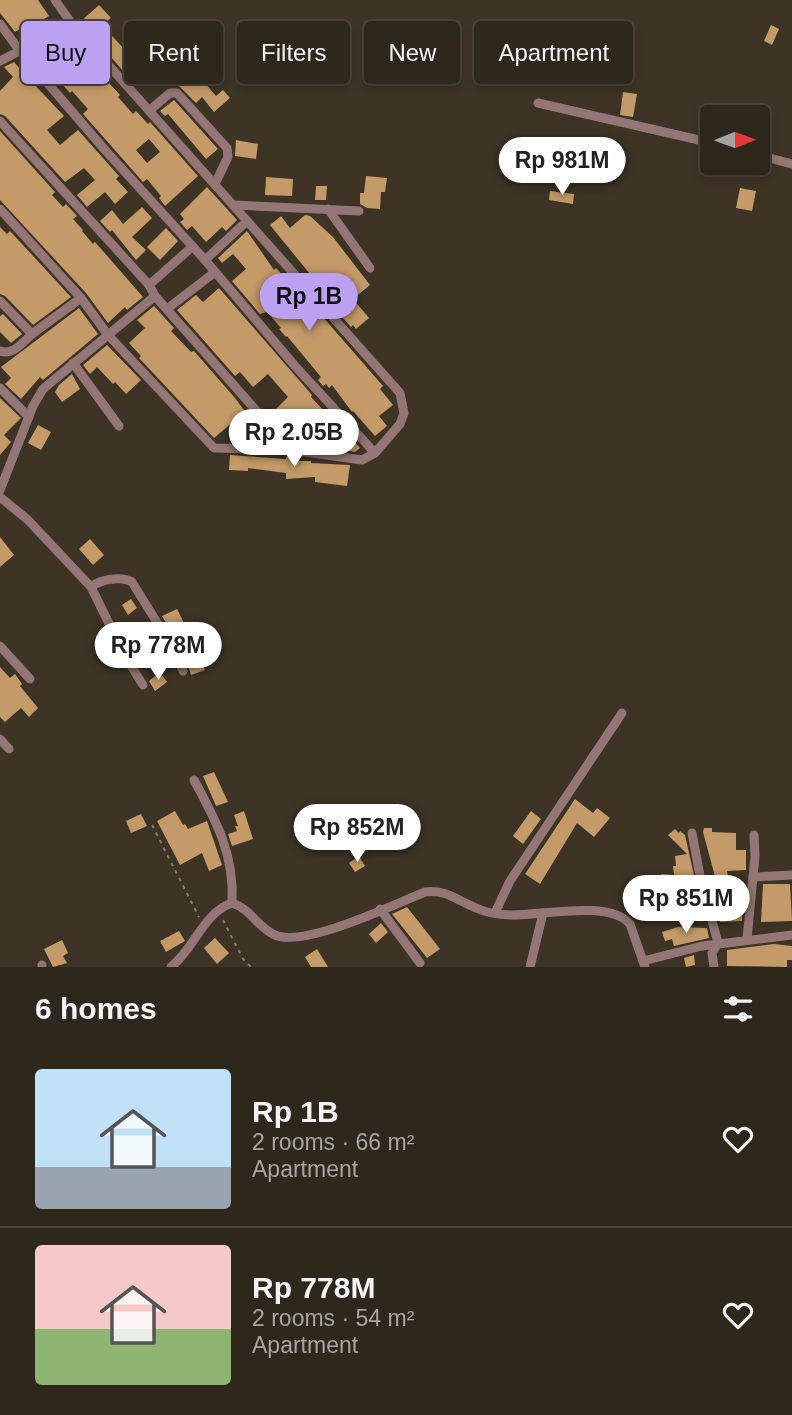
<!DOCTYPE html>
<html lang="en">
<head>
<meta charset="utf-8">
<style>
	:root { --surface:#2e271c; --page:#3a3329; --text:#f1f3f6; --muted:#a7a5a3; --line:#49443b; --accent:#bca0f2 }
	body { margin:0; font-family:Arial,sans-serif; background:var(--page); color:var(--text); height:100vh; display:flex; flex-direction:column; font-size:26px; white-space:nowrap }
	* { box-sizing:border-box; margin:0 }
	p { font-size:23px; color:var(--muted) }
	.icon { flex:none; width:38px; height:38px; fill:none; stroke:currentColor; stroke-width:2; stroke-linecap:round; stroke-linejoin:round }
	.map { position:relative; height:967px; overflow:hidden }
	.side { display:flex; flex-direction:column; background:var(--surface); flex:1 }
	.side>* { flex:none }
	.top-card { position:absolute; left:21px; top:21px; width:751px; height:63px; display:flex; gap:14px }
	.needle { width:46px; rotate:89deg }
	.buttons { position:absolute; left:700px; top:105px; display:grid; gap:14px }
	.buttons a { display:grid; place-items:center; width:70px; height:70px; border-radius:7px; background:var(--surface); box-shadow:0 4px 10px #0003,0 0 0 2px var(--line); font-size:35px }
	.price { position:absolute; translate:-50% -60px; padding:0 16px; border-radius:24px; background:#fff; color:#222; font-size:23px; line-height:46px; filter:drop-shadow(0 2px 4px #0008) }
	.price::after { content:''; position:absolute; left:50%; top:42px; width:21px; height:16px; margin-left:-10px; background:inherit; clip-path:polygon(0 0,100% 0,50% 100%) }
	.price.current { background:var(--accent); color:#111 }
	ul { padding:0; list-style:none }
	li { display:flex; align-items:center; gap:21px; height:175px; padding:0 35px }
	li+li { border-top:2px solid var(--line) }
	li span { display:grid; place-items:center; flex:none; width:196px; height:140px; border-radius:7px; color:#555 }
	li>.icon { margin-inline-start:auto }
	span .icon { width:84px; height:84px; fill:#fffc; stroke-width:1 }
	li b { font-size:30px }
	h2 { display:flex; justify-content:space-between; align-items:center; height:84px; padding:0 35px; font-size:30px }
	.pill { padding:0 24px; border-radius:7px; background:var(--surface); box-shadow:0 4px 10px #0003,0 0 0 2px var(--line); font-size:24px; line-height:63px }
	.pill.current { background:var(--accent); color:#111 }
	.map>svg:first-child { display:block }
	.building { fill:#c49a68; fill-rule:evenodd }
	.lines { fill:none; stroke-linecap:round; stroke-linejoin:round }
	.path { stroke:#857e71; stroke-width:2; stroke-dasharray:3.5 5; stroke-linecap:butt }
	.street { stroke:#937675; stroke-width:9 }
</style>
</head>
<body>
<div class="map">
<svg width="792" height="967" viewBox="0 0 792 967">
	<rect width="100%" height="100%" fill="#3d3425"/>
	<!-- building -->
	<g class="building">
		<path d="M0,0H38L49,16L34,25L32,21L15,32L0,13Z"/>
		<path d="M99,5L111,18L102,25L127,52L134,46L146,60L156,51L165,61L147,75L135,61L124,72L80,22Z"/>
		<path d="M771,25L779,29L772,45L764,41Z"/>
		<path d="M52,42L78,70L91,59L100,69L98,71L120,95L118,97L133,114L136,111L148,124L150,122L198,176L165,206L159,198L161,196L147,179L143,182L83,114L88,109L72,91L70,93L50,71L48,72L32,55ZM149,139L160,152L147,163L136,150Z"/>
		<path d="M14,62L21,70L24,67L34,78L31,81L64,116L47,130L60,145L78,130L119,176L116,179L128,192L115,204L105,192L87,207L77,195L95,180L84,168L65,182L5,116L0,114V91L13,77L4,67Z"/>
		<path d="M186,69L199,86L204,82L216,96L223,90L230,98L214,112L202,97L196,103L179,86L175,79Z"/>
		<path d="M623,92L637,94L633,117L620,115Z"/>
		<path d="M174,100L218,149L206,159L168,114L165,116L160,111Z"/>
		<path d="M0,131L55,192L52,195L63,207L66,204L77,216L73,219L83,230L82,231L93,244L95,242L143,297L127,310L125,307L108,323L86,293L0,200Z"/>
		<path d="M236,140L258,144L256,159L235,156Z"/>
		<path d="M366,176L387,178L385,192H381L380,209L367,208L360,204V193H364Z"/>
		<path d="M266,177L293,179L292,196L265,195Z"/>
		<path d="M316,186H327L326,200H315Z"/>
		<path d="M207,187L237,220L226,231L222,227L206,242L192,226L187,230L180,222L184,219L180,214Z"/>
		<path d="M740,188L756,191L752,211L736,208Z"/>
		<path d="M550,191L574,194L573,204L549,200Z"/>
		<path d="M142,207L152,218L132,237L146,250L136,260L112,230L110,232L100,221L112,210L123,224Z"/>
		<path d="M305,215L310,216L333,237L370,285L353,299L369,318L356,329L353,325L351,327L310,281L314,279L270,225L281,216L290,228Z"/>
		<path d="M0,227L7,234L10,231L71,297L33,325L5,296L0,294Z"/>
		<path d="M166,228L178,241L160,260L147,247Z"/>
		<path d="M247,231L274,270L276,268L287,280L289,278L383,386L380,389L393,405L379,416L387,426L375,436L353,411L352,412L332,385L329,388L326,384L323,386L318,380L321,377L287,336L286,337L279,329L281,328L267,312L260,314L232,281L246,269L233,254L222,263L218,258Z"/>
		<path d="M219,288L312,395L311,397L327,414L328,412L360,448L355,452L342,450L325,432L311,446L306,445L296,434L292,438L270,415L288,397L268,374L253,387L240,372L235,376L177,310L196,295L203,302Z"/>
		<path d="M154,306L174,328L171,331L191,352L194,351L235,398L256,426L258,424L269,435L261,442H257L248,431L241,436L232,426L233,422L214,438L139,358L141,356L129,343L145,328L137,320Z"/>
		<path d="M79,308L98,334L43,380L40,377L21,399L5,384L11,378L1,367Z"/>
		<path d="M3,314L22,334L11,343L0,332V316Z"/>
		<path d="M107,345L141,380L126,394L115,382L113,384L97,367L90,374L83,365Z"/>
		<path d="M72,374L80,389L62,402L55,392L59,385Z"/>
		<path d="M0,398L21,418L4,435L11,442L0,455Z"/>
		<path d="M38,425L51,432L41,450L28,443Z"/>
		<path d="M230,455L286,459V457H290L298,458L295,461H311V463L350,465L347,486L315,482V477L286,479V473L248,468V471L229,470Z"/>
		<path d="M0,537L14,555L0,567Z"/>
		<path d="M90,539L104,555L93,565L79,549Z"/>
		<path d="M131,599L137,608L128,615L122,605Z"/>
		<path d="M177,609L184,623L170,630L162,616Z"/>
		<path d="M160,640L166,651L157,659L149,649Z"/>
		<path d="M142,644L149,653L136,661L131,652Z"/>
		<path d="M199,654L205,670L191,675L186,659Z"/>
		<path d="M0,667L10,678L15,674L22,684L20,686L38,708L29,717L21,708L5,722L0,717Z"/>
		<path d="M160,672L167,682L155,691L149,681Z"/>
		<path d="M214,772L228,802L216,806L203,776Z"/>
		<path d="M575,799L593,813L597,808L610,818L594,837L577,823L540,884L525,874Z"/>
		<path d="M175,811L183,825L185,824L188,829L207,821L222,865L209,871L202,853L180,865L157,821Z"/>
		<path d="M244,811L253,839L232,846L228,834L237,831L235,826H238L234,815Z"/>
		<path d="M531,811L541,819L523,844L513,836Z"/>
		<path d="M141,814L147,826L131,833L126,821Z"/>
		<path d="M704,828H712V832L736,833V850H746V870L727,871L731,893H734V902H743L742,921L720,922L713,897L720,895L703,832Z"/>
		<path d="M675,829L679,833L680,831L685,835L702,911L683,914L682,897L679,898L678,895L654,905L651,897L662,893L661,874L674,875L673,866H676L675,856L687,854L668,835Z"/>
		<path d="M359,856L365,866L355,872L349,863Z"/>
		<path d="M763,884H790L792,921L761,922Z"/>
		<path d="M407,907L440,949L427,958L392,914Z"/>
		<path d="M381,923L388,932L376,943L369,934Z"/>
		<path d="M678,927L707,928L709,938L674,946L672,939L665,941L662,932Z"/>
		<path d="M179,931L185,941L166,952L160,941Z"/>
		<path d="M215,938L229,953L217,964L204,948Z"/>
		<path d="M62,940L68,953L63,956L67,963L53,967L44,949Z"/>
		<path d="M774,944L792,946V960H787V967L727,966V950Z"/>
		<path d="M317,949L328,967H311L305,957Z"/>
		<path d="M694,955L695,965L686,967L684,958Z"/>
	</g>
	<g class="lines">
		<!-- path -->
		<g class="path">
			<path d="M152,825L199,917"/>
			<path d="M223,920L243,959L251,967"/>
		</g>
		<!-- street -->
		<g class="street">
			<path d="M0,24L20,51L105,150L205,260L295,366L375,453"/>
			<path d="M0,61L72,24"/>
			<path d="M538,103L712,143"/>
			<path d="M150,110L170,93H177L227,148L228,157L215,184"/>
			<path d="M0,121L149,285L155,296L291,450"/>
			<path d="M758,155L792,164"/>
			<path d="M233,205L359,211"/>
			<path d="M0,209L81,298L108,335L214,448L291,450L362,460L375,453L400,424L404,413L400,393L72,24L55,0"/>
			<path d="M328,209L370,268"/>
			<path d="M205,260L247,221"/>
			<path d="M149,285L192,247"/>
			<path d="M0,301L32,334L81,298"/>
			<path d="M167,309L215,272"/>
			<path d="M0,351C13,356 23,342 32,334"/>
			<path d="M73,363L119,426"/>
			<path d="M0,388L29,417"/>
			<path d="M0,490L33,406L43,389L155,296"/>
			<path d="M0,497L28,520L91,587C101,579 121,576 132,582L174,650L183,671"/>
			<path d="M91,587L125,656L143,685"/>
			<path d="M0,646L30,679"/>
			<path d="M0,739L9,749"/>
			<path d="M194,780C216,820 235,856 232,903"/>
			<path d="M692,833L700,876L718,943L712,953L714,967"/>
			<path d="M753,877L792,875"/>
			<path d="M380,909L420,963"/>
			<path d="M495,913L510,881L622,713"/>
			<path d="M747,939L755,856L754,835"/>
			<path d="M643,961L702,946L792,935"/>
			<path d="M42,965V967"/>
			<path d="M171,967C194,949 204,912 232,903C251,909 258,928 275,935C305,948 394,904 425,892C446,889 458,901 476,908C487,913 501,915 513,915C544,915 609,900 630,924L645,967"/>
			<path d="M530,967L543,913"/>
		</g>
	</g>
</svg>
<div class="buttons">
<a><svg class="needle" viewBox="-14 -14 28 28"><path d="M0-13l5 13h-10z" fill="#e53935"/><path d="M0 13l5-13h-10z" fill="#a7a5a3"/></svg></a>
</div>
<b class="price" style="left:562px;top:197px">Rp 981M</b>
<b class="price current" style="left:309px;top:333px">Rp 1B</b>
<b class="price" style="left:294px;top:469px">Rp 2.05B</b>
<b class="price" style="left:158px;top:682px">Rp 778M</b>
<b class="price" style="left:357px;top:864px">Rp 852M</b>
<b class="price" style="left:686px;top:935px">Rp 851M</b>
<div class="top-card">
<a class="pill current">Buy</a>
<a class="pill">Rent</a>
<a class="pill">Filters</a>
<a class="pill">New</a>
<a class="pill">Apartment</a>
</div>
</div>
<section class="side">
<h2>6 homes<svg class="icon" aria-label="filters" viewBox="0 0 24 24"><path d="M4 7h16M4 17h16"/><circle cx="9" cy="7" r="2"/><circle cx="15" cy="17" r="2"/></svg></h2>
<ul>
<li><span style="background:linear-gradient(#bfe0f5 70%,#9aa5b1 0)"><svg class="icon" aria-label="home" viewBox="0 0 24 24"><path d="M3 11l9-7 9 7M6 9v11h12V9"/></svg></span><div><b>Rp 1B</b><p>2 rooms · 66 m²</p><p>Apartment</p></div><svg class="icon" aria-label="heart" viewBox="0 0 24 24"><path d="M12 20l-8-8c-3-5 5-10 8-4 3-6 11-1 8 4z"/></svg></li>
<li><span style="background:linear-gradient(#f6c9c9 60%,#8fb573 0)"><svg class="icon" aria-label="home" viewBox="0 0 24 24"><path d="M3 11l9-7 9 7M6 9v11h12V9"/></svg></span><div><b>Rp 778M</b><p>2 rooms · 54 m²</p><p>Apartment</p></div><svg class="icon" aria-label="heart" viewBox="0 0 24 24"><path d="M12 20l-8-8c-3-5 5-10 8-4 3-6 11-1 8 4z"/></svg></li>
</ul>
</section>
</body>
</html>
